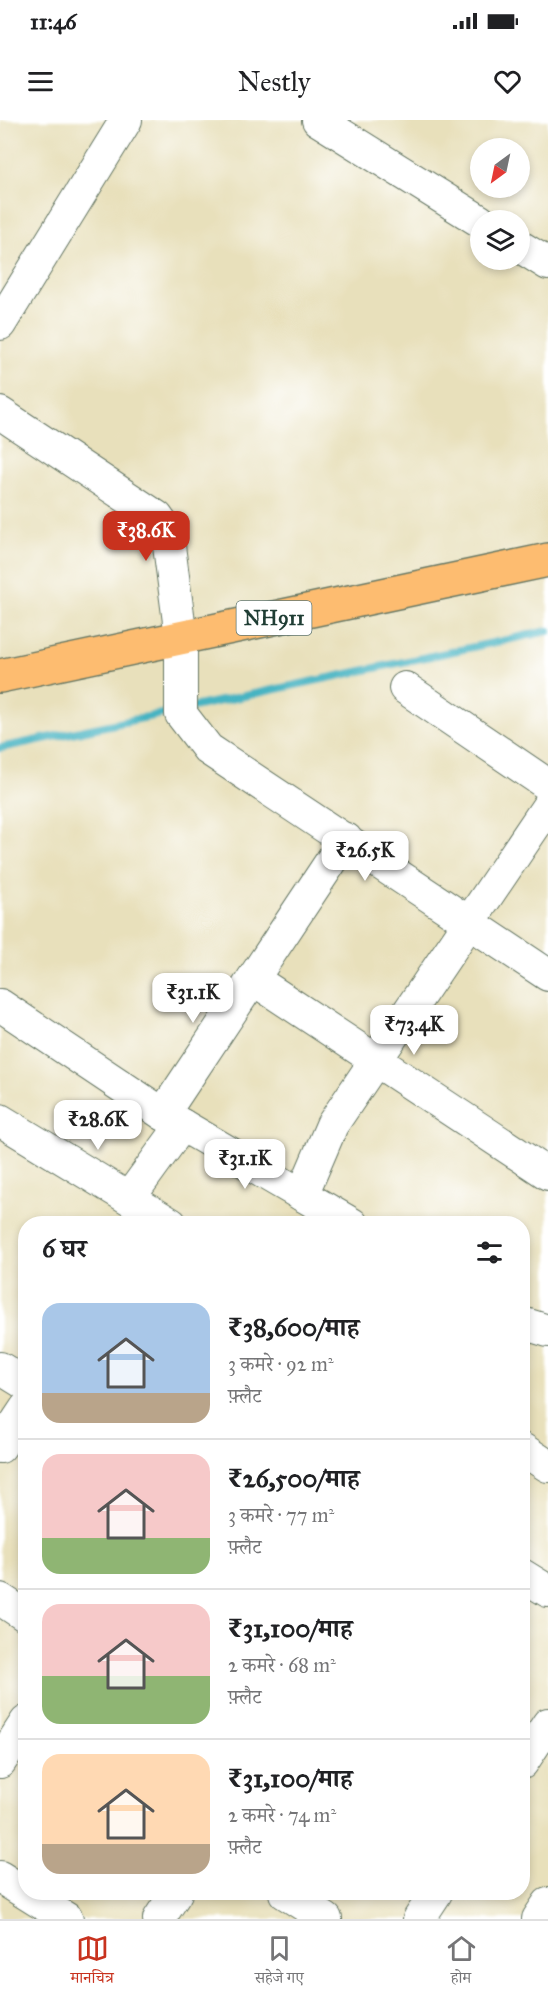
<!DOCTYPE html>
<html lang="hi">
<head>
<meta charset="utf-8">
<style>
	:root { --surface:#fff; --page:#f2f2f2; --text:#202124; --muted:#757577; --line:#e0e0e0; --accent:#c8321e }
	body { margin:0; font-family:"IM FELL Great Primer","Noto Serif Devanagari",serif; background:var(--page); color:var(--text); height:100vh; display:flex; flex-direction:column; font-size:22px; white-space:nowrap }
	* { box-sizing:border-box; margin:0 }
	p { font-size:20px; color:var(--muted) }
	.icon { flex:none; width:33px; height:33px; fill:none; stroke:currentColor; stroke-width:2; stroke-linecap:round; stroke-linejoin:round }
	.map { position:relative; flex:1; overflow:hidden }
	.drawer { position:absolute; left:18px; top:1096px; width:512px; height:684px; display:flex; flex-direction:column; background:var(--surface); border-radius:24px; box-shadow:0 3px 9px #0003 }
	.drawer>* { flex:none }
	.needle { width:39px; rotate:213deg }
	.controls { position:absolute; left:470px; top:18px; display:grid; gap:12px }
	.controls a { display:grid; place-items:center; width:60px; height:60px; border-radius:50%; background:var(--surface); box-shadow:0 3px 9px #0003; font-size:30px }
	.price { position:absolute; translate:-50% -51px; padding:0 14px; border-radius:12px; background:#fff; color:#222; font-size:20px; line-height:39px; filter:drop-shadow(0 2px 3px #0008) }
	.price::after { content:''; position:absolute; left:50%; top:36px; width:18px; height:14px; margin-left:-9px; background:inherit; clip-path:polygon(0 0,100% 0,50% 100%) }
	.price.active { background:var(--accent); color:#fff }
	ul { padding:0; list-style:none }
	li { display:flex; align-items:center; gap:18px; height:150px; padding:0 24px }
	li+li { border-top:2px solid var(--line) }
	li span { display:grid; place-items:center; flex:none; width:168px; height:120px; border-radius:18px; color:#555 }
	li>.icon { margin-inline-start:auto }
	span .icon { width:72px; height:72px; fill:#fffc; stroke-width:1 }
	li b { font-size:26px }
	h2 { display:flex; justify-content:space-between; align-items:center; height:72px; padding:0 24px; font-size:26px }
	.status { display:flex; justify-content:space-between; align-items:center; height:42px; padding:0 30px; background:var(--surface); direction:ltr }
	.status svg { height:16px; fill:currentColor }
	header { display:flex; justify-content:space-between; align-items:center; height:78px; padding:0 24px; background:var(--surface); font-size:27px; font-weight:600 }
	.dock { display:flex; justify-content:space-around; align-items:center; height:84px; border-top:2px solid var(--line); background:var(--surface); font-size:16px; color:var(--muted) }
	.dock a { display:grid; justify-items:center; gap:3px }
	.dock .active { color:var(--accent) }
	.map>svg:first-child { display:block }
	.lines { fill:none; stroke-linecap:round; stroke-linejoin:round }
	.stream { stroke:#46b4c2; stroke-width:8 }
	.street-casing { stroke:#657663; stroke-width:34 }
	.highway-casing { stroke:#657663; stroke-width:36 }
	.street { stroke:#fff; stroke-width:32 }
	.highway { stroke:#fdbc6f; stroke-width:33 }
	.labels { text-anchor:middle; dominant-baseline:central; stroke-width:4.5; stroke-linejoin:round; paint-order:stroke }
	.shield { fill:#fff; stroke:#627771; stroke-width:1.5 }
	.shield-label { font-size:20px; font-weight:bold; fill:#1f3d34 }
</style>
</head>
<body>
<div class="status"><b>11:46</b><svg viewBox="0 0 49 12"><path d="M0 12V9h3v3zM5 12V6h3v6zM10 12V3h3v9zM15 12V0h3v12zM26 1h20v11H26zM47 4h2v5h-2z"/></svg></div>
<header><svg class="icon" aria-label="menu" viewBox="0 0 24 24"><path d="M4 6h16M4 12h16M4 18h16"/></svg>Nestly<svg class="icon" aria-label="heart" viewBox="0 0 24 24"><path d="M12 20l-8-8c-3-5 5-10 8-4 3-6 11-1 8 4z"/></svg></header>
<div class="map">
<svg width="548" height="1799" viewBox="0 0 548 1799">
	<rect width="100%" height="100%" fill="#fff"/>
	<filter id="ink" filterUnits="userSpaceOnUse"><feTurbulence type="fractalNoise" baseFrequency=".0167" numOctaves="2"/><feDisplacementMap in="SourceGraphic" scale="12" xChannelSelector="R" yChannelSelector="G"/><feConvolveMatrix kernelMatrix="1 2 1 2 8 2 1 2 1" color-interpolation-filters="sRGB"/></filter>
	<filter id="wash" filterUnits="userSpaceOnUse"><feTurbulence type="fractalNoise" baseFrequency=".008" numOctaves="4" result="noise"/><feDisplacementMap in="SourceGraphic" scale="24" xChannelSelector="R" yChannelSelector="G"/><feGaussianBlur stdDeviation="1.35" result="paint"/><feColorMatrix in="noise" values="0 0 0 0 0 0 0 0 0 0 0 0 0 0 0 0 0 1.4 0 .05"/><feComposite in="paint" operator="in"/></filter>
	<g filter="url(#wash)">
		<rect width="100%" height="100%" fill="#e8e0bb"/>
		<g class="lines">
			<!-- stream -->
			<g class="stream">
				<path d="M188,588L548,511"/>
				<path d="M0,628L176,591"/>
			</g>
		</g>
	</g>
	<g filter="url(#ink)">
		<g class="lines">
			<defs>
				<g id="street">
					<path d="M318,0L480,101"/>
					<path d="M519,126L548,144"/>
					<path d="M0,204L126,0"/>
					<path d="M0,293L157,397L167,411L181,517V594L208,629L548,855"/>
					<path d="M405,568L548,665"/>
					<path d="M253,859L548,1054"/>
					<path d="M0,885L163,994L346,719"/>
					<path d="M163,994L352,1104"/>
					<path d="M0,1000L171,1104"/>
					<path d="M302,1075L332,1005L548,686"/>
					<path d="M129,1078L182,1005"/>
					<path d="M522,1203L548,1211"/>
					<path d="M0,1248L26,1264"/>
					<path d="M0,1327L26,1288"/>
					<path d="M522,1329L548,1346"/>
					<path d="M522,1455L548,1471"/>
					<path d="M0,1479L26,1496"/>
					<path d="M0,1642L26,1602"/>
					<path d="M522,1643L548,1604"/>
					<path d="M0,1757L67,1799"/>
					<path d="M285,1773L326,1799"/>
					<path d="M159,1799L176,1773"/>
					<path d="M419,1799L436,1773"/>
					<path d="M538,1799L548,1784"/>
				</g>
				<path id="highway" d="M0,556L548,440"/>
			</defs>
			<!-- street casing -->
			<use href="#street" class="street-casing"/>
			<!-- highway casing -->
			<use href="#highway" class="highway-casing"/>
			<!-- street -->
			<use href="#street" class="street"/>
			<!-- highway -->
			<use href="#highway" class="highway"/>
		</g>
	</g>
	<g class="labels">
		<!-- shield labels -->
		<rect class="shield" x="236.5" y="481" width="75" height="34" rx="4.5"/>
		<g class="shield-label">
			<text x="274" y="498">NH911</text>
		</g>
	</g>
</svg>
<div class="controls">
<a><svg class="needle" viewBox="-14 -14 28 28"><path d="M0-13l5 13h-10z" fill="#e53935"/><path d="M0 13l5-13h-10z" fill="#757577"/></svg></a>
<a><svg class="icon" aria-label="layers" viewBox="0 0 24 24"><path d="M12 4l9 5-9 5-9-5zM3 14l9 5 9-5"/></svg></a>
</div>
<b class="price active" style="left:146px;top:442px">₹38.6K</b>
<b class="price" style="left:365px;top:762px">₹26.5K</b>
<b class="price" style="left:193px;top:904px">₹31.1K</b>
<b class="price" style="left:414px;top:936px">₹73.4K</b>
<b class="price" style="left:98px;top:1031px">₹28.6K</b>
<b class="price" style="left:245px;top:1070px">₹31.1K</b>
<section class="drawer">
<h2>6 घर<svg class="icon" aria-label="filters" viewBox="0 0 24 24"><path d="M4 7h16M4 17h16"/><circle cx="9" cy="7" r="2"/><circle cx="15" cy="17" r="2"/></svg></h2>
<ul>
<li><span style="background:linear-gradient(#a9c7e8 75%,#b9a48a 0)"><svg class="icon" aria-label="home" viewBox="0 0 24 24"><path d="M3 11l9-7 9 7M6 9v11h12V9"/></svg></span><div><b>₹38,600/माह</b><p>3 कमरे · 92 m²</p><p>फ़्लैट</p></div></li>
<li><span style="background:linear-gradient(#f6c9c9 70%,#8fb573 0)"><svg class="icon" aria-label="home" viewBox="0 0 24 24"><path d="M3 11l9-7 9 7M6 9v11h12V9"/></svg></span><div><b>₹26,500/माह</b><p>3 कमरे · 77 m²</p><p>फ़्लैट</p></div></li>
<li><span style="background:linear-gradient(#f6c9c9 60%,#8fb573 0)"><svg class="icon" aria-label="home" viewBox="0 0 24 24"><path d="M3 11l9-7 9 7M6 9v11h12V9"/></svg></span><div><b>₹31,100/माह</b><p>2 कमरे · 68 m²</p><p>फ़्लैट</p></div></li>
<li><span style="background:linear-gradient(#ffd9b3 75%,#b9a48a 0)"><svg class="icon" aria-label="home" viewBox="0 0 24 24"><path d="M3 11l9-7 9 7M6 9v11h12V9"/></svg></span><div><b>₹31,100/माह</b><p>2 कमरे · 74 m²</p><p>फ़्लैट</p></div></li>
</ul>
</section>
</div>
<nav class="dock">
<a class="active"><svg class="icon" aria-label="map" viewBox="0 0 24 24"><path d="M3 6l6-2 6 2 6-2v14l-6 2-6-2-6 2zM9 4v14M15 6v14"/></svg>मानचित्र</a>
<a><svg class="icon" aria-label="saved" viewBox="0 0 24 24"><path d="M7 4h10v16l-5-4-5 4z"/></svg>सहेजे गए</a>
<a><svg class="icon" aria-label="home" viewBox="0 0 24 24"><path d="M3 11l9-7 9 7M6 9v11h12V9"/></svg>होम</a>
</nav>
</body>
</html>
